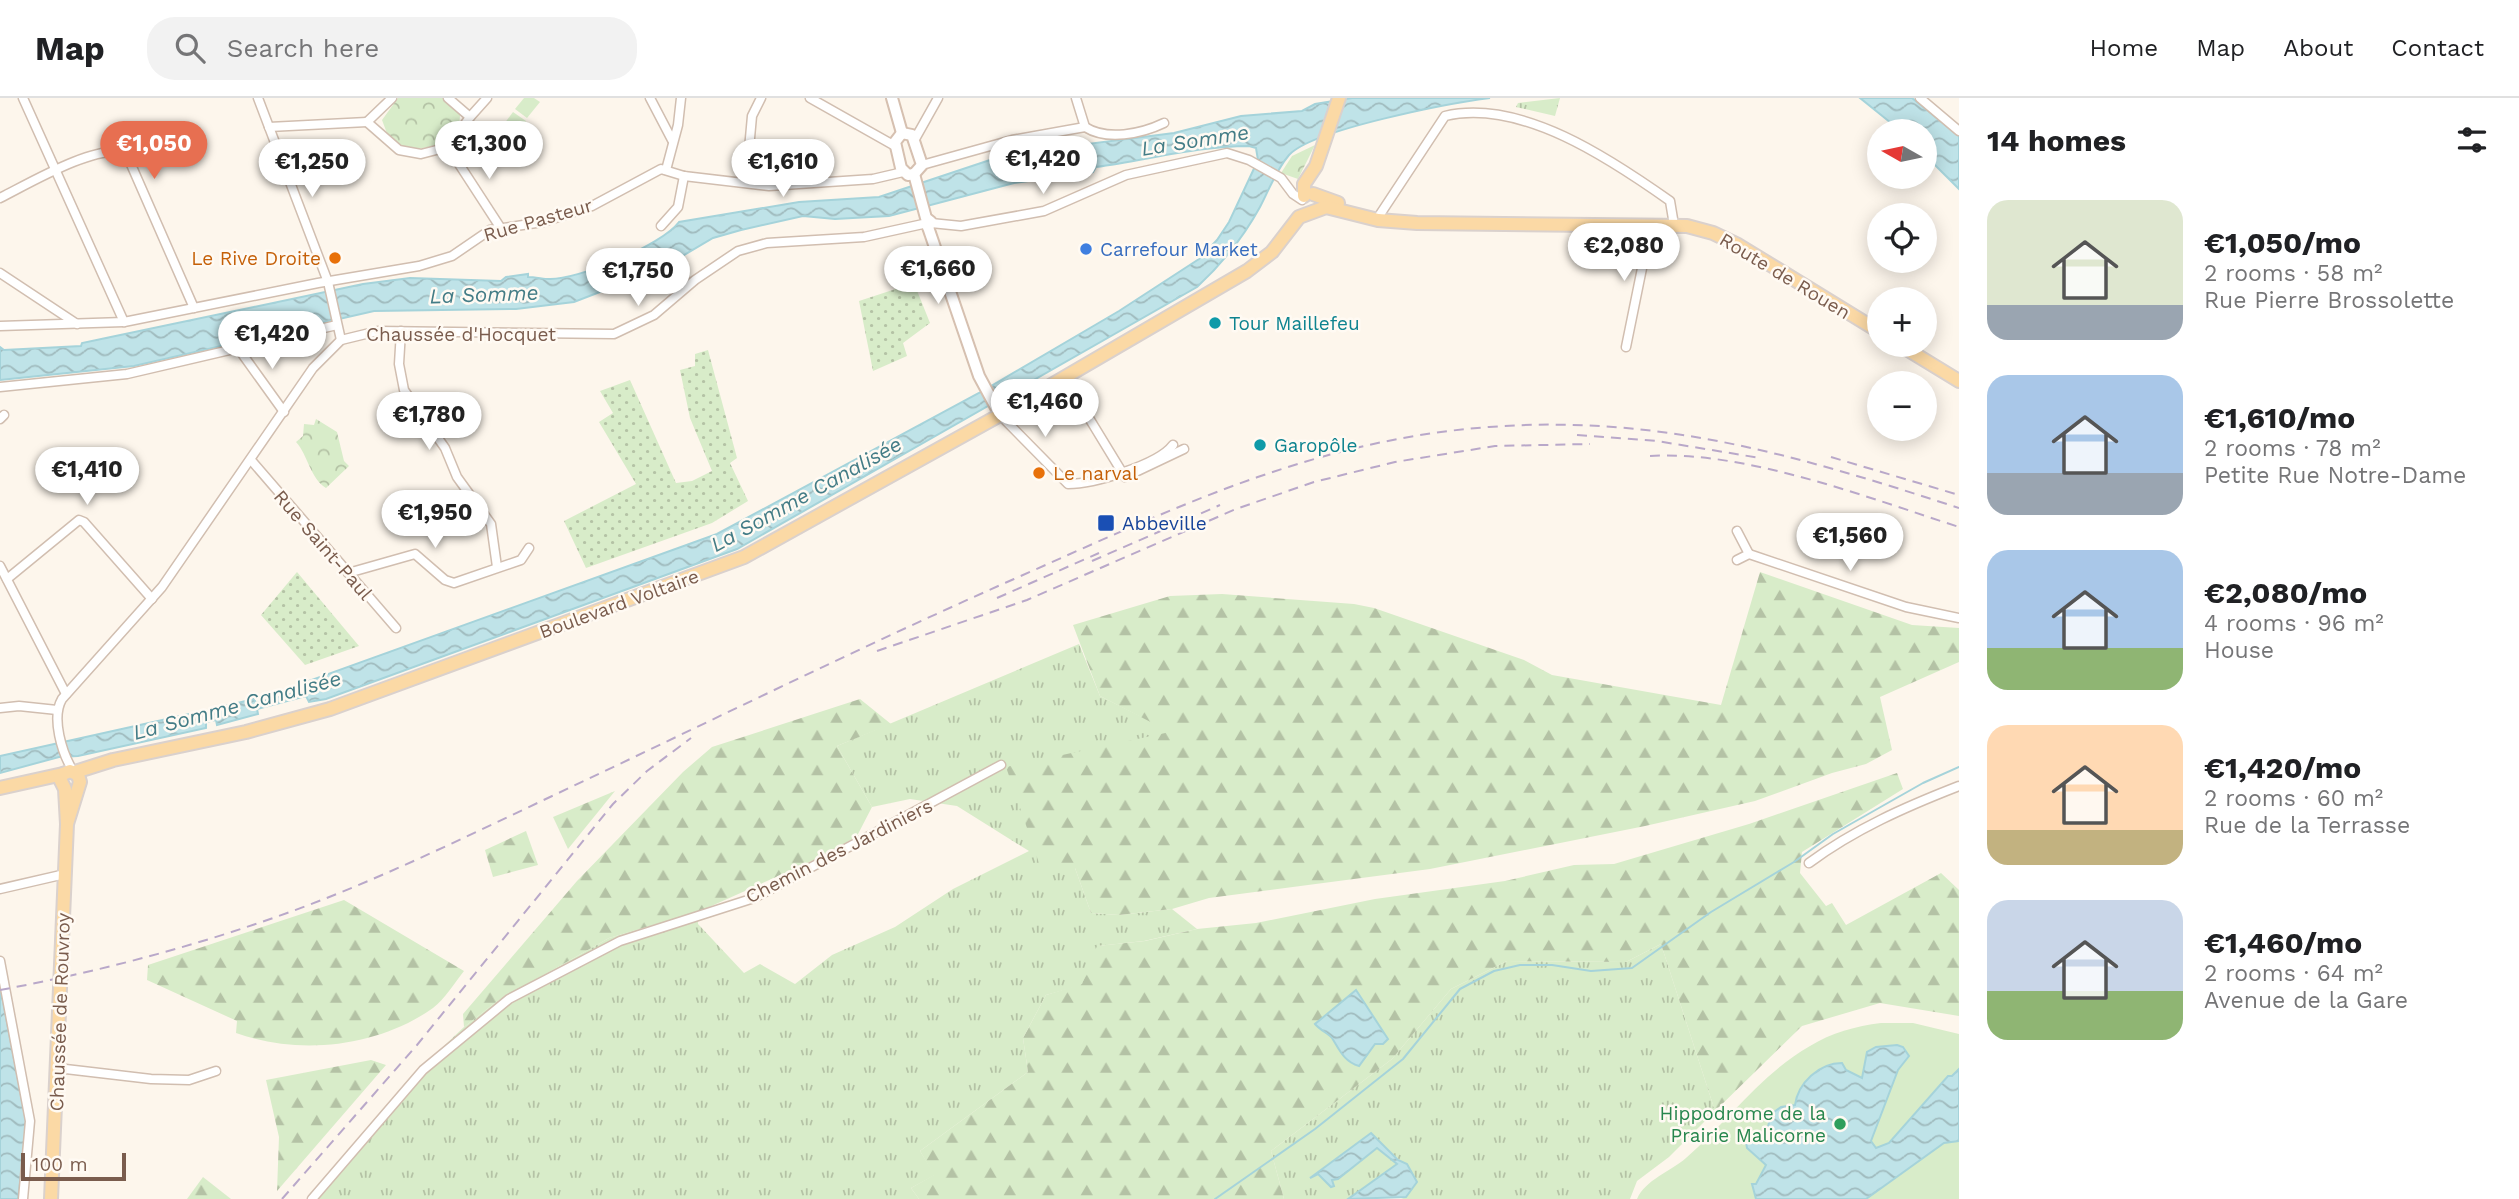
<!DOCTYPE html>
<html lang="en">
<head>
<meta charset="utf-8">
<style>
	:root { --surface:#fff; --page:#f2f2f2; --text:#202124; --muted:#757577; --line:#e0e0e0; --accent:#e76f51 }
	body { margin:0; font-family:"Work Sans",sans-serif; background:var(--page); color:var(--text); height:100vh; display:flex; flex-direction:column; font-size:26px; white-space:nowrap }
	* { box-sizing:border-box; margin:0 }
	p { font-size:23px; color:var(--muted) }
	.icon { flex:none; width:38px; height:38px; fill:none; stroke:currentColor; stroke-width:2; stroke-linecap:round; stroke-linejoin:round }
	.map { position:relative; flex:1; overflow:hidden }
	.details { display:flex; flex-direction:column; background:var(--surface); width:560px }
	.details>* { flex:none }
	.needle { width:46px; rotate:279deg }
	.tools { position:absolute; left:1867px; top:21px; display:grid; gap:14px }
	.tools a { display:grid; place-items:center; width:70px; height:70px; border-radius:50%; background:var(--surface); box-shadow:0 4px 18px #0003; font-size:35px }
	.scale { position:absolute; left:21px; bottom:18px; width:105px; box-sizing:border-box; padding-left:7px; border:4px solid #7a5c4d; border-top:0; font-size:19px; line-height:24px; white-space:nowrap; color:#7a5c4d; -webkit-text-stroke:5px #fffaf3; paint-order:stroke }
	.price { position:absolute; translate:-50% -60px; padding:0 16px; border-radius:24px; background:#fff; color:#222; font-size:23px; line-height:46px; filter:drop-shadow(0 2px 4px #0008) }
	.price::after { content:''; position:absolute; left:50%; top:42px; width:21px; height:16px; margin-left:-10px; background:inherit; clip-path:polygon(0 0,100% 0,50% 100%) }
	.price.active { background:var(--accent); color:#fff }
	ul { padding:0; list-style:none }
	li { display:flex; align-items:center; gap:21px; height:175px; padding:0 28px }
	li span { display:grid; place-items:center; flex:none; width:196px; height:140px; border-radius:21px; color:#555 }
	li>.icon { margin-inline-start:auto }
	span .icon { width:84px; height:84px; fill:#fffc; stroke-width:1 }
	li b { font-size:30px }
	h2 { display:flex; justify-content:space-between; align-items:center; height:84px; padding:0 28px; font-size:30px }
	header { display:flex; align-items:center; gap:42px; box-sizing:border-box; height:98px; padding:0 35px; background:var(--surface); border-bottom:2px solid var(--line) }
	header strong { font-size:33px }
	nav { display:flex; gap:38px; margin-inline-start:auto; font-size:24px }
	.search { width:490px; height:63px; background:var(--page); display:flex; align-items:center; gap:18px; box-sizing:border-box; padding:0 24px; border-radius:28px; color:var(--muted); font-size:26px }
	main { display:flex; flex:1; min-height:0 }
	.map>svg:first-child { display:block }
	.grass { fill:url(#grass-tufts) }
	.forest { fill:url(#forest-firs) }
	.park { fill:url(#park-crowns) }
	.garden { fill:url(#garden-dots) }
	.pitch { fill:#d8ecc9 }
	.water { fill:url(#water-waves); stroke:#a5d3da; stroke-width:2 }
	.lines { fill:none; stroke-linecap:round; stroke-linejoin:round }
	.stream { stroke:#a5d3da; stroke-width:2 }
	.street-casing { stroke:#d1beb0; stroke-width:11 }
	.secondary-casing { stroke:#d6c0b0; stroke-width:14 }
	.primary-casing { stroke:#dad1cd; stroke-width:16 }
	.street { stroke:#fff; stroke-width:8 }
	.secondary { stroke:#fff; stroke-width:10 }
	.primary { stroke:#fbd9a5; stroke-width:12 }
	.rail { stroke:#b9a8c9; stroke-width:2; stroke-dasharray:10 7; stroke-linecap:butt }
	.shop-dot { fill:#3f7fe0; stroke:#fffaf3; stroke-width:2.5 }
	.food-dot { fill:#e8710a; stroke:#fffaf3; stroke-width:2.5 }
	.culture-dot { fill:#0f9aa8; stroke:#fffaf3; stroke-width:2.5 }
	.transit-dot { fill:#1a4fb4; stroke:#fffaf3; stroke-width:2.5 }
	.leisure-dot { fill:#2e9e5b; stroke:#fffaf3; stroke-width:2.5 }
	.labels { text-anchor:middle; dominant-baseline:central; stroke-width:5; stroke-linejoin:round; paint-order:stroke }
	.street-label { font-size:19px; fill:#7a5c4d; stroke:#fffaf3 }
	.shop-label { font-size:19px; fill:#366cbe; stroke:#fffaf3; text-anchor:start }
	.food-label { font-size:19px; fill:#c56008; stroke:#fffaf3; text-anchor:end }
	.culture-label { font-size:19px; fill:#0d838f; stroke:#fffaf3; text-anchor:start }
	.transit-label { font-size:19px; fill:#164399; stroke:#fffaf3; text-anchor:start }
	.leisure-label { font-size:19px; fill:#27864d; stroke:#fffaf3; text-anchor:end }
	.water-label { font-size:21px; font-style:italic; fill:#437c86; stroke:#fffaf3 }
</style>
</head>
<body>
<header>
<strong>Map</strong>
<div class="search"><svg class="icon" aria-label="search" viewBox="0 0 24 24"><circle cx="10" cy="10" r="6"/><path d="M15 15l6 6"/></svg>Search here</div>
<nav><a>Home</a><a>Map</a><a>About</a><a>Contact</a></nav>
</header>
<main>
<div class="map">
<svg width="1959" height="1101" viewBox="0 0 1959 1101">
	<defs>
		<pattern id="grass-tufts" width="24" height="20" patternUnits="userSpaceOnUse" patternTransform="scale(1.75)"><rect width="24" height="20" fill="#d8ecc9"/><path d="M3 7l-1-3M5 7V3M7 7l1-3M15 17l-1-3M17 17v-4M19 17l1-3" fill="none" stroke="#b4c2a5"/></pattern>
		<pattern id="forest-firs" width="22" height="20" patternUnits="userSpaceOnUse" patternTransform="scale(1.75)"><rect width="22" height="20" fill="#d8ecc9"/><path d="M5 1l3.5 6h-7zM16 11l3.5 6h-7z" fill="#b4c2a5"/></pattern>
		<pattern id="park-crowns" width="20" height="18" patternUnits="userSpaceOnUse" patternTransform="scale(1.75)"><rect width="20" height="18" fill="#d8ecc9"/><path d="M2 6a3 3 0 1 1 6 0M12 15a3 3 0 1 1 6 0" fill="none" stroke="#b4c2a5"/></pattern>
		<pattern id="garden-dots" width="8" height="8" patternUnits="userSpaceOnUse" patternTransform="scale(1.75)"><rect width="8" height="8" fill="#d8ecc9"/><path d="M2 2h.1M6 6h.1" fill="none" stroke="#b4c2a5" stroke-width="1.8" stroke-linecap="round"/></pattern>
		<pattern id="water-waves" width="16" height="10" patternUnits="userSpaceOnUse" patternTransform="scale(1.75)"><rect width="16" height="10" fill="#bfe3e8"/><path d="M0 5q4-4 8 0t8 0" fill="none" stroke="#a0bbbe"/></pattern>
	</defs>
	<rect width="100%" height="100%" fill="#fdf6ec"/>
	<!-- grass -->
	<g class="grass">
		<path d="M1560,0L1555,18L1516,9L1518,5Z"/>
		<path d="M1079,546L1100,598L1172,634L1075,770L1091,815L1119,817L1172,811L1197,831L1144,843L1098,848L1082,887L1046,897L1023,940L1028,974L920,1053L935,1077L911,1090L919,1101H313L405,985L464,929L496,904L609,840L698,814V826L744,875L760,866L795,886L832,857L895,829L953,791L1029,753L957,708L910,701L872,709L837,648Z"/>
		<path d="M1661,846L1715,1013L1669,1059L1637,1083L1630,1101H1401L1406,1099L1407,1066C1391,1059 1383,1041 1367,1038L1312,1078L1318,1076L1331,1089L1334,1087L1331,1082L1338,1081L1377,1050L1397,1066L1348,1101H1284L1271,1053L1392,961L1451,891L1507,863L1626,864Z"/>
	</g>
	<!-- forest -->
	<g class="forest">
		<path d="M1760,474L1912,527L1959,530V564L1880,599L1892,652L1866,666L1832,675L1755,703L1645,728L1430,771L1209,800L1172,811L1119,817L1091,815L1075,770L1039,765L1006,669L1170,634L1100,598L1073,527L1170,498L1222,496L1354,506L1374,510L1524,562L1552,577L1721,607Z"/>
		<path d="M860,601L891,626L837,648L872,709L857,738L825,757L698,814L609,840L496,904L464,929L463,916L577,783L683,674L712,649Z"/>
		<path d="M1897,675L1903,691L1802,754L1800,775L1826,808L1832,805L1846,827L1941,775L1959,792V918L1880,905L1802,928L1715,1013L1661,846L1626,864L1507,863L1451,891L1392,961L1271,1053L1284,1101H919L911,1090L934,1077L920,1053L1028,974L1023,940L1046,897L1082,886L1097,848L1145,843L1197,831L1256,825L1375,801L1505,783L1574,767L1614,766L1749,726Z"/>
		<path d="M615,693L568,751L553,719Z"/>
		<path d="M526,733L538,767L493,779L485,752Z"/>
		<path d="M344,802L464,873C455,884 445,901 433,910C378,949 299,958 236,935L237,923L147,882L148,867Z"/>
		<path d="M371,962L386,967L277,1093L279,1039L266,982Z"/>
		<path d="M203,1079L231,1101H187Z"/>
	</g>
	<!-- park -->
	<g class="park">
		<path d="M398,0H443L460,17C460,47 424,52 401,51L388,38L382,22Z"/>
		<path d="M1315,47L1298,81L1281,75L1292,58Z"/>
		<path d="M316,321L337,334L344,363L349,368L326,390C310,380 308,357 296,344L303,338L304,326L314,327Z"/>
	</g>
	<!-- garden -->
	<g class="garden">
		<path d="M914,185L930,225L903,245L907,258L873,273L859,203Z"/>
		<path d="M708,252L737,360L730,365L748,403L712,425L586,470L564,423L636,386L599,324L613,315L600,293L630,282L676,385L692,383L712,373L690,320L680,272L695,268V256Z"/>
		<path d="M297,474L359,548L305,567L261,517Z"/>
	</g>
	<!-- pitch -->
	<g class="pitch">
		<path d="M524,0H534L540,4L527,20L515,11Z"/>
		<path d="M513,14L526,23L514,40L501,30Z"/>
		<path d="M1881,925H1913L1959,936V1101H1637C1645,1082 1671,1073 1686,1060C1727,1024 1762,975 1810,948C1831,935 1856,928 1881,925Z"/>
	</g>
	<!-- water -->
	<g class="water">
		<path d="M1352,0H1490C1451,5 1313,31 1289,57C1276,72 1269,92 1260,109C1243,140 1223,165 1197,189L737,451L326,601L309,604L306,598L257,611L258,616L217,627L216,622L206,624V630L78,658L59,659L0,675V658L203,613L204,618L214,616L213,611L254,601L256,605L305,592L303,585L717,436L979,295L1119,213L1199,161L1217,142L1229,124L1258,62L1256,50L1249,48C1197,48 1148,62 1096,69L1093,74L1014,85L889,118L835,121L803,118L741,132L713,140L662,170L574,204L516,211L374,213L134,268L0,282V249L4,252L81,248L82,245L106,240L363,186L410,180L501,183L506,179L528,176V179C535,179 544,181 549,181C577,182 661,148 679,124L799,104L879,99L996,60L1087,44L1088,46L1174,35L1241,18L1302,13L1315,6Z"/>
		<path d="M1860,0H1912L1959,38V91L1925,57V33H1901Z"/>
		<path d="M0,888L27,1029L18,1101H0Z"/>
		<path d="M1356,892L1388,941L1383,946H1375L1359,968C1344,964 1339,951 1332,940C1329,936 1320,932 1315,926Z"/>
		<path d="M1897,947L1903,949L1909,958L1898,972L1871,1043L1876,1050L1889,1045L1948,978H1952L1959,971V1043L1944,1045L1866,1101H1756L1752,1086H1756L1766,1067L1747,1050L1746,1044L1767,1033L1771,1016L1781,1009L1795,1007C1798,985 1819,965 1842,965L1846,972L1862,980L1867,954L1876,949Z"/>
		<path d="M1371,1035L1398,1062L1407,1066L1417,1084L1406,1099L1348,1101L1397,1066L1377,1050L1338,1081L1332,1082L1334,1088L1331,1089L1318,1076L1310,1080Z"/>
	</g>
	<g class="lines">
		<!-- stream -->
		<path class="stream" d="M1215,1101L1315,1031L1403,961L1460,891L1494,873L1520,867H1552L1591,873L1632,870L1711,814L1794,764L1833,736L1923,685L1959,669"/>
		<defs>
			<g id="street">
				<path d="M23,0L124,224"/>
				<path d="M258,0L328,184L341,242"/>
				<path d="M650,0L672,42"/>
				<path d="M810,0L895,48"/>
				<path d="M1076,0L1085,29"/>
				<path d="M1920,0L1959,33"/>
				<path d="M470,19L487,0"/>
				<path d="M367,24L399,52L421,56L448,49L470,19L448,0"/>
				<path d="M367,24L392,0"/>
				<path d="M269,29L367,24"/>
				<path d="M915,41L938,0"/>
				<path d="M448,49L500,129"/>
				<path d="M922,67L1012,42L1085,29C1107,43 1141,36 1164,25"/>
				<path d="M666,72L678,27L681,0"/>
				<path d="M746,84L752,18L761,0"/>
				<path d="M0,100C28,86 97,45 126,55L194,210"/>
				<path d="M1377,121L1445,18C1521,0 1612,62 1670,103L1674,127"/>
				<path d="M931,125L961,128L1044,113L1126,77L1227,55L1249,62L1281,80L1293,96L1302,102"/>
				<path d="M661,128L678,109L684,78"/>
				<path d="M0,175L77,226"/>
				<path d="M0,228L124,224L318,185L419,168L452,158L490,132L543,124L592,108L661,71L684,78L769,88L873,81L903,74"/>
				<path d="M401,233L399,266L404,292L445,350L457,379L491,426L497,469"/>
				<path d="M1626,249L1651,126"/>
				<path d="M238,250L284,314"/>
				<path d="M1064,279L1125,379L1184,351"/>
				<path d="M0,289L127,276L337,227"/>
				<path d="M1000,317L1068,386C1093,386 1158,367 1173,347"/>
				<path d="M0,321L4,317"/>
				<path d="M251,362L396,530"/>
				<path d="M1737,433L1749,456L1906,509L1959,520"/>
				<path d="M1737,462L1749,456"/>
				<path d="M0,468L66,596"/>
				<path d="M348,475L415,456L445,482L454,485L521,462L529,450"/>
				<path d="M7,481L79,422L84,424L152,501"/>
				<path d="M0,610L19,608L57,612"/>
				<path d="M73,673C62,655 51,620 62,601L162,489L313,270L341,242L378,233L614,236L654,217L695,182L738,153L767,145L864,139L923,126"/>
				<path d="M1809,765C1855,731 1905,709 1959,688"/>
				<path d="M0,791L65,776"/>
				<path d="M0,863L30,1023L23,1101"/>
				<path d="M57,970L151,981L189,982L216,973"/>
				<path d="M312,1101L423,972L509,901L620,843L754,800L1001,667"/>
			</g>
			<g id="secondary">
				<path d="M892,0L902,35"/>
				<path d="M902,35L895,44L901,70L908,77L914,76"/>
				<path d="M902,35L912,37L922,67L914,76"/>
				<path d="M914,76L926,120L931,124L928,129"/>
				<path d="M928,129L979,278L1000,317"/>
			</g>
			<g id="primary">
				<path d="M1313,96L1338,105"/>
				<path d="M1304,98V86L1316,68L1339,0"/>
				<path d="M1900,247L1959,283"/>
				<path d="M75,674L113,662L246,634L330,611L744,459L1000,317L1247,173L1272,154L1299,119L1326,109L1378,122L1417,125L1687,128L1713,135L1738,147L1880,234"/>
				<path d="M0,690L63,676"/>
				<path d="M51,1101L67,726L65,691L60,681L63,676L70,673L78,677L80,684L67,726"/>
			</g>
		</defs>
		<!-- street casing -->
		<use href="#street" class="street-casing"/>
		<!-- secondary casing -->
		<use href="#secondary" class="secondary-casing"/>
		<!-- primary casing -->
		<use href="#primary" class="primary-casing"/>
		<!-- street -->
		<use href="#street" class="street"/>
		<!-- secondary -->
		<use href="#secondary" class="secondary"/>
		<!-- primary -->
		<use href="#primary" class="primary"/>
		<!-- rail -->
		<g class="rail">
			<path d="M1577,337L1657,343L1760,360"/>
			<path d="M1650,358C1744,352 1869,400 1959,429"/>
			<path d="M1831,359L1959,397"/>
			<path d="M1092,463L1220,407"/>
			<path d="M997,500L1099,455"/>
			<path d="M877,553L1027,502L1236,411L1314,384L1395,364L1495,348L1590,346"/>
			<path d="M0,892C92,875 185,851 273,820C368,787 459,742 550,699C705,626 858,550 1014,481C1172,411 1313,342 1489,329C1660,316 1799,358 1959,410"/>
			<path d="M282,1101L417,947L613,706L647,673L691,640"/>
		</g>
	</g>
	<!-- markers -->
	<circle class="shop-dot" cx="1086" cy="151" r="7"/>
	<g class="food-dot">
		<circle cx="335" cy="160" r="7"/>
		<circle cx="1039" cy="375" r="7"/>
	</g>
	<g class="culture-dot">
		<circle cx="1215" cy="225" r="7"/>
		<circle cx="1260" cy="347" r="7"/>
	</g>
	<rect class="transit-dot" x="1097" y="416" width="18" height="18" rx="3.5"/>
	<circle class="leisure-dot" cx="1840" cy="1026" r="7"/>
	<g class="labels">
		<!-- street labels -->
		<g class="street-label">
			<text transform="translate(538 122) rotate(-16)">Rue Pasteur</text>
			<text transform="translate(1785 178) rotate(31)">Route de Rouen</text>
			<text x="461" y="236">Chaussée d'Hocquet</text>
			<text transform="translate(323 447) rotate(49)">Rue Saint-Paul</text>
			<text transform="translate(619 506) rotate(-20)">Boulevard Voltaire</text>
			<text transform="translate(839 753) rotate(-27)">Chemin des Jardiniers</text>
			<text transform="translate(60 914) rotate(-88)">Chaussée de Rouvroy</text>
		</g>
		<!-- shop labels -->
		<g class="shop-label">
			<text x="1100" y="151">Carrefour Market</text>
		</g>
		<!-- food labels -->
		<g class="food-label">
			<text x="321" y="160">Le Rive Droite</text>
			<text x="1053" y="375" text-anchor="start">Le narval</text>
		</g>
		<!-- culture labels -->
		<g class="culture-label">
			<text x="1229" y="225">Tour Maillefeu</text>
			<text x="1274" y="347">Garopôle</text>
		</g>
		<!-- transit labels -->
		<g class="transit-label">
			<text x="1122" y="425">Abbeville</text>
		</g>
		<!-- leisure labels -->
		<g class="leisure-label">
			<text x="1826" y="1015">Hippodrome de la<tspan x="1826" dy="22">Prairie Malicorne</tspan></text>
		</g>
		<!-- water labels -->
		<g class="water-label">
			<text transform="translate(1195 42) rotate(-9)">La Somme</text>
			<text transform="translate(484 196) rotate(-2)">La Somme</text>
			<text transform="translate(806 396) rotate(-29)">La Somme Canalisée</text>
			<text transform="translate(237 607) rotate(-15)">La Somme Canalisée</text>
		</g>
	</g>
</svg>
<div class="tools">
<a><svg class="needle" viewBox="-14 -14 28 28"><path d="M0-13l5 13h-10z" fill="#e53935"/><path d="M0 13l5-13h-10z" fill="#757577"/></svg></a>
<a><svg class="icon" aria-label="locate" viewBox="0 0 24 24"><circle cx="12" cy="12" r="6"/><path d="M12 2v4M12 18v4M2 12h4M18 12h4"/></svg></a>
<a>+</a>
<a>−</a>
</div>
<div class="scale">100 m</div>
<b class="price active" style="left:154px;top:83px">€1,050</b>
<b class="price" style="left:489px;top:83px">€1,300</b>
<b class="price" style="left:1043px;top:98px">€1,420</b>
<b class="price" style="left:312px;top:101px">€1,250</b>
<b class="price" style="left:783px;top:101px">€1,610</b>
<b class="price" style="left:1624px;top:185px">€2,080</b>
<b class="price" style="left:938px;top:208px">€1,660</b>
<b class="price" style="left:638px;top:210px">€1,750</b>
<b class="price" style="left:272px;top:273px">€1,420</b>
<b class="price" style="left:1045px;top:341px">€1,460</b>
<b class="price" style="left:429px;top:354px">€1,780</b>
<b class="price" style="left:87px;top:409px">€1,410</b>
<b class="price" style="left:435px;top:452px">€1,950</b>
<b class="price" style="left:1850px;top:475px">€1,560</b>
</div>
<section class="details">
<h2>14 homes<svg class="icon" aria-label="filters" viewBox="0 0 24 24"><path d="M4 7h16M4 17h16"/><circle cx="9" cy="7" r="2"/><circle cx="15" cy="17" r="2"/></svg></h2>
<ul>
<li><span style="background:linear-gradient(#dfe7d0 75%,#9aa5b1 0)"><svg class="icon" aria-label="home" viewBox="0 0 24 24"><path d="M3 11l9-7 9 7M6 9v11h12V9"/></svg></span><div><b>€1,050/mo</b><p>2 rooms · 58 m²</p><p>Rue Pierre Brossolette</p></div></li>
<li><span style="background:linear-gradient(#a9c7e8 70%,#9aa5b1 0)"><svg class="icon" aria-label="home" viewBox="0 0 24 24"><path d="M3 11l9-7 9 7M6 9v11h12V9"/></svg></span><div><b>€1,610/mo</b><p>2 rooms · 78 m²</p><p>Petite Rue Notre-Dame</p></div></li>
<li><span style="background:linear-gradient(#a9c7e8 70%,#8fb573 0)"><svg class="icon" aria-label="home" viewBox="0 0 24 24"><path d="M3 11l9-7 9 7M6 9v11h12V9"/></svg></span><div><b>€2,080/mo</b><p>4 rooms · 96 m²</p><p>House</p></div></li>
<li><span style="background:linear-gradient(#ffd9b3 75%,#c2b280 0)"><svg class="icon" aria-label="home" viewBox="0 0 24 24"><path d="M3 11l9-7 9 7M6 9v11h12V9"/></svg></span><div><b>€1,420/mo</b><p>2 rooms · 60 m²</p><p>Rue de la Terrasse</p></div></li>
<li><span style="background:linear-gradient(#c9d6e8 65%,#8fb573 0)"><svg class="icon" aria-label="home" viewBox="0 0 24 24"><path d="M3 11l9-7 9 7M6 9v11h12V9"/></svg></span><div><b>€1,460/mo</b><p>2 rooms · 64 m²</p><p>Avenue de la Gare</p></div></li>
</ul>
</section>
</main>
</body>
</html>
